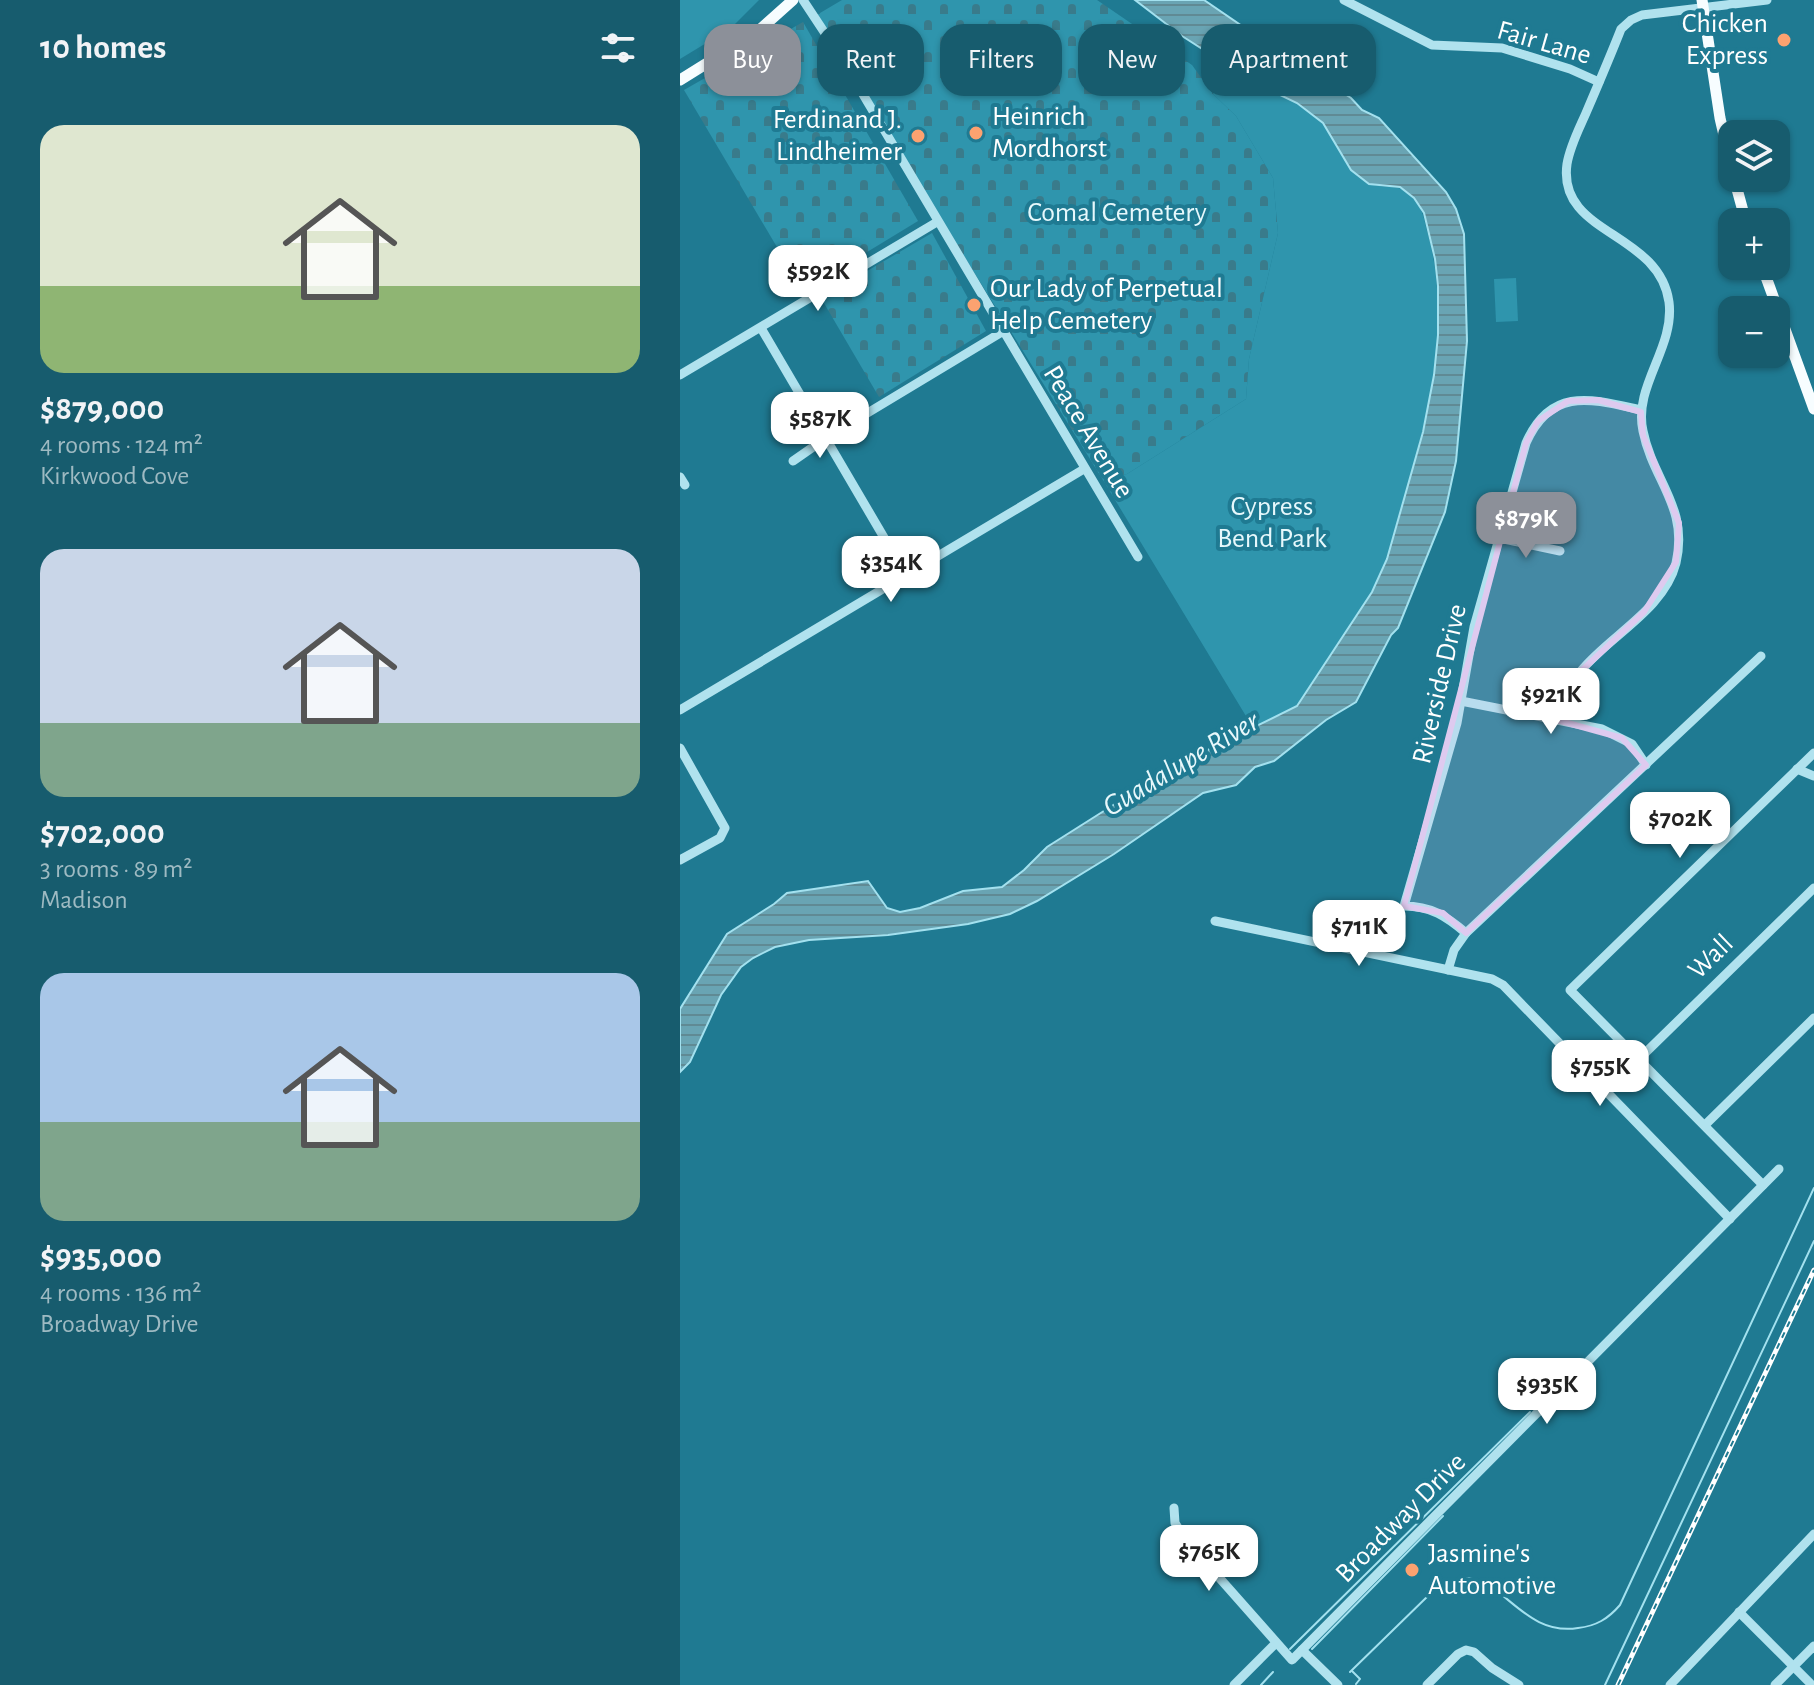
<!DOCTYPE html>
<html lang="en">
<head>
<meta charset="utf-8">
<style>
	:root { --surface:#175c6e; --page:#246576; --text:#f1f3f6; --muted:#9ebac2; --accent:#8c9099 }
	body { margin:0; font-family:"Alegreya Sans",sans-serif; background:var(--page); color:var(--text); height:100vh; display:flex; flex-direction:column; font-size:30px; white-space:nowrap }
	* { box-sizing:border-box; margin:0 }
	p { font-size:26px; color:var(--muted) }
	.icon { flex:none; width:44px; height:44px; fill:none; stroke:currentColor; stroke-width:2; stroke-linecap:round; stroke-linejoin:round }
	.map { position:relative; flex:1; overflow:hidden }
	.drawer { display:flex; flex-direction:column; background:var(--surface); width:680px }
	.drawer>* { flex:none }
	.guide { position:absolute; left:24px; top:24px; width:760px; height:72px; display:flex; gap:16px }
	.tools { position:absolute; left:1038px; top:120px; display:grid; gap:16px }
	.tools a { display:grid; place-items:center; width:72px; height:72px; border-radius:16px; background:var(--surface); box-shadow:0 2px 6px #0004; font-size:40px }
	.price { position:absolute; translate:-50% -68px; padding:0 18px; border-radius:16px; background:#fff; color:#222; font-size:26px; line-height:52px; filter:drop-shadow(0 2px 4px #0008) }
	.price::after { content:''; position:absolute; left:50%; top:48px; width:24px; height:18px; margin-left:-12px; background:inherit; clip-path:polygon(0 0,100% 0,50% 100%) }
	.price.on { background:var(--accent); color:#fff }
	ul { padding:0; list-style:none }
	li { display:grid; align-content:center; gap:16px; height:424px; padding:0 40px }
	li span { display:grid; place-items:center; height:248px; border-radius:24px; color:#555 }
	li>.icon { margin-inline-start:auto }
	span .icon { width:144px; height:144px; fill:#fffc; stroke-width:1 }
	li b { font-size:34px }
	h2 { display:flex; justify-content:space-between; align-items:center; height:96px; padding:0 40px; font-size:34px }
	.tag { padding:0 28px; border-radius:24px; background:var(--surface); box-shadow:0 2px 6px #0004; font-size:28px; line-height:72px }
	.tag.on { background:var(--accent); color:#fff }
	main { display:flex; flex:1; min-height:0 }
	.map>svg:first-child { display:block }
	.cemetery { fill:url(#cemetery-stones) }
	.green { fill:#2f95ad }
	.water { fill:url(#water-rules); stroke:#a3e1ef; stroke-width:2 }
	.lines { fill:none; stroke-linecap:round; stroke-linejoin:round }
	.stream { stroke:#a3e1ef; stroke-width:2 }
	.minor { stroke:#b0e2ee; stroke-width:9 }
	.major { stroke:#f7fdff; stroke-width:11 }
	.rail-casing { stroke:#fff; stroke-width:5 }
	.rail { stroke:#1f7a92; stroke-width:2; stroke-dasharray:6; stroke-linecap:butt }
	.marked { fill:#decaef; fill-opacity:0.2; stroke:#decaef; stroke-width:6; stroke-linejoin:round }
	.poi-dot { fill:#fca270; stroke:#1f7a92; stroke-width:3 }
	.labels { text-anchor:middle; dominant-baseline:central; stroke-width:8; stroke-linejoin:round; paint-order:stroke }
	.poi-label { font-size:28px; fill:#fff; stroke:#1f7a92; text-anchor:start }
	.street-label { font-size:28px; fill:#fff; stroke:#1f7a92 }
	.park-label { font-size:28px; fill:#e6f8fc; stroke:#1f7a92 }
	.water-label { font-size:30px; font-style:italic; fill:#e8f8fb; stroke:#1f7a92 }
</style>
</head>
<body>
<main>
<section class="drawer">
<h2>10 homes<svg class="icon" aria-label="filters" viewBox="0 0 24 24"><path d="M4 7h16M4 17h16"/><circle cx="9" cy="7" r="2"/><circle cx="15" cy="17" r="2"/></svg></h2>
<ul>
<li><span style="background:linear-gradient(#dfe7d0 65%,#8fb573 0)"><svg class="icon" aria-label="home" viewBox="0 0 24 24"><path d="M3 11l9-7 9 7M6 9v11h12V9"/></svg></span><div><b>$879,000</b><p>4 rooms · 124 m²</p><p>Kirkwood Cove</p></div></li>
<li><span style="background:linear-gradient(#c9d6e8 70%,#7fa58c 0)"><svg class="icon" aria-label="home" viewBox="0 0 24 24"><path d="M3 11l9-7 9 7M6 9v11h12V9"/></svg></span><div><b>$702,000</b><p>3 rooms · 89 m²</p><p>Madison</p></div></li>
<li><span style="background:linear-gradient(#a9c7e8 60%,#7fa58c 0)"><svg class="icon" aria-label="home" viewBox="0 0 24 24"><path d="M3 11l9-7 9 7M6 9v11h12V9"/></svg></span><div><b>$935,000</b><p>4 rooms · 136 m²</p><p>Broadway Drive</p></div></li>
</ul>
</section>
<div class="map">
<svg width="1134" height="1685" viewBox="0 0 1134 1685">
	<defs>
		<pattern id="cemetery-stones" width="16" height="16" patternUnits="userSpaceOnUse" patternTransform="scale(2)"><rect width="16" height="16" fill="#2f95ad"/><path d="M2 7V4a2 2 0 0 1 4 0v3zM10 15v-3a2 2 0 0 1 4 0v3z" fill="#397b8b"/></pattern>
		<pattern id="water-rules" width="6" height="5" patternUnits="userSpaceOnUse" patternTransform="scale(2)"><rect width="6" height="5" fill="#69a4b3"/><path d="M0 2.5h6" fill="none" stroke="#608a94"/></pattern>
	</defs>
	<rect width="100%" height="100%" fill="#1f7a92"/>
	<!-- cemetery -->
	<g class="cemetery">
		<path d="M162,0H417L512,65L533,94L556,116L593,178L598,233L569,359L566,399L447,474L423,480L135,16Z"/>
		<path d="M123,22L238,221L123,291L4,90Z"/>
		<path d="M252,233L306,331L199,397L141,298Z"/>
	</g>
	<!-- green -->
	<g class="green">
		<path d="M0,0H79L51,28L0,59Z"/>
		<path d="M551,66C560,72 568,78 577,83C598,96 628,103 644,124C659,143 664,168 687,182C704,192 719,179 735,200C744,211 744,221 748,234C770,316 752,399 730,479C720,516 710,554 694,589C674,630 642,668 617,706C602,711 587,724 572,726L423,480L447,474L566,399L569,359L598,233L593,178L556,116L533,94Z"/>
		<path d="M836,278L838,321L816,322L814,279Z"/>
	</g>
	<!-- water -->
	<path class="water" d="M455,0H524L597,50L617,67L637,76L671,98L682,110L699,118L766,192L776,209L784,234L787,341L776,461L765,512L718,628L711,635L676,702L646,720L594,761L575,767L556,785L523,793L434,854L357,901L330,914L288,924L208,935L129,940L95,947L73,958L61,967L41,995L10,1062L0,1072V1009L47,934L94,904L107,893L188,881L207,908L220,912L240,908L283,891L322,887L344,870L367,847L495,766L617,706L692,592L707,559L743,432L754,375L758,335V286L755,259L744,213L734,198L720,187L689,184L671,170L643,123L617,103L577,84L502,36Z"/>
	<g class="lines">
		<!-- stream -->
		<g class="stream">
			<path d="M610,1649L850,1412"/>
			<path d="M632,1649L763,1516"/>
			<path d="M672,1671L680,1679L676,1684"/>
			<path d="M670,1672L751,1593C814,1542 830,1639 898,1628C916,1626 928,1619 940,1605L1134,1188"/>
			<path d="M581,1685L593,1672"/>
			<path d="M925,1685L1134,1241"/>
		</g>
		<!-- minor -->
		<g class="minor">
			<path d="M123,0L162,59L458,557"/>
			<path d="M664,0L752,45L822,48L890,69L919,82"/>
			<path d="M81,328L226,575"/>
			<path d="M0,375L257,222"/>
			<path d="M113,461L146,438L322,332"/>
			<path d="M0,477L5,485"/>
			<path d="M819,538L880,551"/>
			<path d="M781,701L922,729L952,744L966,765"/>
			<path d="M0,710L404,469"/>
			<path d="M877,720C884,704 889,685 901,671C929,636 984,610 996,563C1009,507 973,481 963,431C953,386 995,348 989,302C979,231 877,235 887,164C890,146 899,129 906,113C918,85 930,57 941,29L951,20L962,15L1087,0"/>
			<path d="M0,748L45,828L40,838L0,860"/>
			<path d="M1117,769L1134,776"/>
			<path d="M535,921L812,979L823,985L1050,1219"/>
			<path d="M786,933C766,916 751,906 724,906L777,723L794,627L846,443C871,386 912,399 961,410"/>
			<path d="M768,970L774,950L786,933L1081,656"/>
			<path d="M960,1058L1134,888"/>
			<path d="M1025,1125L1134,1018"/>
			<path d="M1083,1185L890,990L1134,753"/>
			<path d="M494,1508L495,1523L505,1539L612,1660L1099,1169"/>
			<path d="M1059,1612L1132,1685"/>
			<path d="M622,1650L658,1685"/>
			<path d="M554,1685L595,1644"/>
			<path d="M747,1685L778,1654L786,1650L794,1652L812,1668L839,1685"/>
			<path d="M990,1685L1134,1534"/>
			<path d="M1095,1685L1134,1646"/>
		</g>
		<!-- major -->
		<g class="major">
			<path d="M1022,0L1040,118L1052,170"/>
			<path d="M0,80L77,32L113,0"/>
			<path d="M1054,178L1066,222"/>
			<path d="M1082,266L1134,409"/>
		</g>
		<defs>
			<path id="rail" d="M938,1685L1134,1270"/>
		</defs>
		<!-- rail casing -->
		<use href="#rail" class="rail-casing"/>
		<!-- rail -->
		<use href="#rail" class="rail"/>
	</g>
	<!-- marked area -->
	<path class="marked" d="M918,400L961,412L963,435L999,523L996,562L964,612L899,673L877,720L942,738L966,765L786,933L763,913L724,906L846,443L858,421L888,401Z"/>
	<!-- markers -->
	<g class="poi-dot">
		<circle cx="1104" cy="40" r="8"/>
		<circle cx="296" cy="133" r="8"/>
		<circle cx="238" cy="136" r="8"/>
		<circle cx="294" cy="305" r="8"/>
		<circle cx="732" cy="1570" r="8"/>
	</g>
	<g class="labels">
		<!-- poi labels -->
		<g class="poi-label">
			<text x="1088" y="24" text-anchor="end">Chicken<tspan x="1088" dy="32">Express</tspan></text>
			<text x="312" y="117">Heinrich<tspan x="312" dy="32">Mordhorst</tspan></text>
			<text x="222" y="120" text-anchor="end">Ferdinand J.<tspan x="222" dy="32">Lindheimer</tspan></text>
			<text x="310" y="289">Our Lady of Perpetual<tspan x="310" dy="32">Help Cemetery</tspan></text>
			<text x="748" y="1554">Jasmine's<tspan x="748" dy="32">Automotive</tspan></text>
		</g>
		<!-- street labels -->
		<g class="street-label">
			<text transform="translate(864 43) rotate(16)">Fair Lane</text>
			<text transform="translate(408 432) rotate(59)">Peace Avenue</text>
			<text transform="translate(760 684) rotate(-77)">Riverside Drive</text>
			<text transform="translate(1031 957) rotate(-44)">Wall</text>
			<text transform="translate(721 1518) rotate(-45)">Broadway Drive</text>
		</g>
		<!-- park labels -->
		<g class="park-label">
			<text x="437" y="213">Comal Cemetery</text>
			<text x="592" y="507">Cypress<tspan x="592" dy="32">Bend Park</tspan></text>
		</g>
		<!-- water labels -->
		<g class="water-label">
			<text transform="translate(501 764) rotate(-31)">Guadalupe River</text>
		</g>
	</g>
</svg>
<div class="tools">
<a><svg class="icon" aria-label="layers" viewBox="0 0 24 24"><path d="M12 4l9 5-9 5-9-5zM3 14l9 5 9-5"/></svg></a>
<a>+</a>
<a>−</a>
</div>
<b class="price" style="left:138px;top:313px">$592K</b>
<b class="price" style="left:140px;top:460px">$587K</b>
<b class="price on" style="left:846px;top:560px">$879K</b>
<b class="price" style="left:211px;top:604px">$354K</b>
<b class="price" style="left:871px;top:736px">$921K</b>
<b class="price" style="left:1000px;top:860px">$702K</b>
<b class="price" style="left:679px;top:968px">$711K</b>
<b class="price" style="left:920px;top:1108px">$755K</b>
<b class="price" style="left:867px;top:1426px">$935K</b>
<b class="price" style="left:529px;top:1593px">$765K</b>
<div class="guide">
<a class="tag on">Buy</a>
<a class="tag">Rent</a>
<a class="tag">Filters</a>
<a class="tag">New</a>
<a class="tag">Apartment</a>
</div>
</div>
</main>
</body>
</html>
